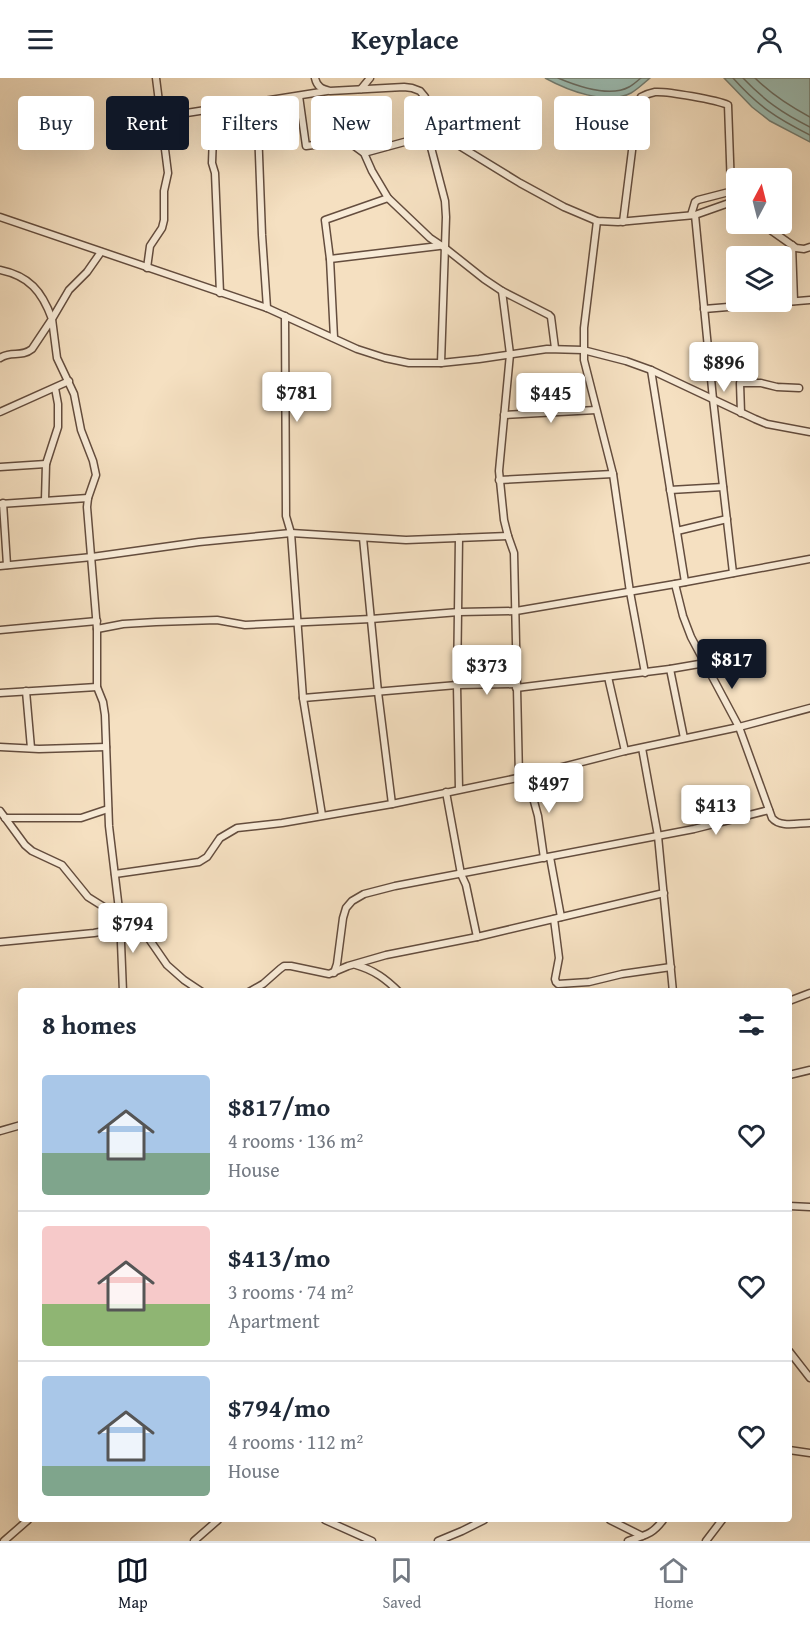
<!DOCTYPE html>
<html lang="en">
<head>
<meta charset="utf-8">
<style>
	:root { --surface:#fff; --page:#f6f6f7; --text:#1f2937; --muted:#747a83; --line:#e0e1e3; --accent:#111827 }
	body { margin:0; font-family:"Gentium Book Plus",serif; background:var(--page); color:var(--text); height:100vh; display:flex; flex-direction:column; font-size:22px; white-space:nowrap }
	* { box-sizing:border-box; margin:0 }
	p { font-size:20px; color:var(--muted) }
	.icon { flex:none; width:33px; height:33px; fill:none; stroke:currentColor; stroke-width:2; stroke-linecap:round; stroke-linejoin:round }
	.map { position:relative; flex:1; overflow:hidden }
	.side { position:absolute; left:18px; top:910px; width:774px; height:534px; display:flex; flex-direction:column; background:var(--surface); border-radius:6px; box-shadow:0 6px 24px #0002 }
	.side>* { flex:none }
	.top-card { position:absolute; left:18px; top:18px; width:774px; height:54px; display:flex; gap:12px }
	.needle { width:39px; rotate:7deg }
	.controls { position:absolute; left:726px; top:90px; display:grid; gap:12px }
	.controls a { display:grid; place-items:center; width:66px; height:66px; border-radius:6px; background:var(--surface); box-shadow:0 6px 24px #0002; font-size:30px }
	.price { position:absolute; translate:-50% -51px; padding:0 14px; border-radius:6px; background:#fff; color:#222; font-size:20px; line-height:39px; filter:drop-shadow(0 2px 3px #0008) }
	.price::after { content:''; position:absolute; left:50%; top:36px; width:18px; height:14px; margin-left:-9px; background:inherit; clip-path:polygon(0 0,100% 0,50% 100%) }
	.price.current { background:var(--accent); color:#fff }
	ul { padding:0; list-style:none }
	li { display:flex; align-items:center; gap:18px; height:150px; padding:0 24px }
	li+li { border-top:2px solid var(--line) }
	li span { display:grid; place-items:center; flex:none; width:168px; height:120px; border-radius:6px; color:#555 }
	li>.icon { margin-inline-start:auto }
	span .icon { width:72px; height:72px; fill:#fffc; stroke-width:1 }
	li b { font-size:26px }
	h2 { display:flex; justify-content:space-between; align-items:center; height:72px; padding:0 24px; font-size:26px }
	.tag { padding:0 21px; border-radius:6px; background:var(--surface); box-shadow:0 6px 24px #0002; font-size:21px; line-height:54px }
	.tag.current { background:var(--accent); color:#fff }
	header { display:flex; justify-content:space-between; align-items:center; height:78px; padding:0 24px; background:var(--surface); font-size:27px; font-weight:700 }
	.menu { display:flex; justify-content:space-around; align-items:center; height:84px; border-top:2px solid var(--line); background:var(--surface); font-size:16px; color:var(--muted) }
	.menu a { display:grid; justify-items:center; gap:3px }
	.menu .current { color:var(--accent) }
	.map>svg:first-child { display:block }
	.water { fill:#9cbdb3; stroke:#727d73; stroke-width:1.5 }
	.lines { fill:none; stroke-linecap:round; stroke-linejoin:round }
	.shore { stroke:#686c62; stroke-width:1.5 }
	.street-casing { stroke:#644d3e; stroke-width:9 }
	.street { stroke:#f8ebd7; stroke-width:6 }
</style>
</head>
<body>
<header><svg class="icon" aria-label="menu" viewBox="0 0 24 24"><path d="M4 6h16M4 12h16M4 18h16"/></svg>Keyplace<svg class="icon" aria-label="person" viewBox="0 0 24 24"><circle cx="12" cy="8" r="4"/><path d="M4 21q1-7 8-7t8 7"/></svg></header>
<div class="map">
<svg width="810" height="1463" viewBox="0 0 810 1463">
	<rect width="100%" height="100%" fill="#f5e0c1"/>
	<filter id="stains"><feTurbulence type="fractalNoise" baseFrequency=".00333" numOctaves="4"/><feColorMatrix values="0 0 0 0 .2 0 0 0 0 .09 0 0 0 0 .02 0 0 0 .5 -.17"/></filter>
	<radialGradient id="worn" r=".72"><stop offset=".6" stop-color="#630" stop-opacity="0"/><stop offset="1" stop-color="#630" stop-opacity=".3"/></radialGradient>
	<!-- water -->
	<g class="water">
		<path d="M545,0H650C644,5 638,11 631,15C607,28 567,12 545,0Z"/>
		<path d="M724,0H810V64L770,43L752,29Z"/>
	</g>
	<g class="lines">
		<!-- shore -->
		<g class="shore">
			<path d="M558,0C577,8 609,20 629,9C633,7 637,3 641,0"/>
			<path d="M733,0C758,28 776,40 810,57"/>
			<path d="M743,0C765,23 782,35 810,49"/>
			<path d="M755,0C772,17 789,28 810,39"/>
		</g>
		<defs>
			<g id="street">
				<path d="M315,0C317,9 322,11 330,13L404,9L412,10L420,13L425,19L434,44L441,54L458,67L520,105L564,129L597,143L618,144L695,137L729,125L736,126"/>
				<path d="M361,11L370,0"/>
				<path d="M299,18L306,68L345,63L349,64L364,75L372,93L388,120L430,160L445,170L484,201L502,213L549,237L551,239L555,270"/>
				<path d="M257,24L262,157L267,230"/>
				<path d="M214,31L212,85L215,95L220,215"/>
				<path d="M161,39L327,13"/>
				<path d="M428,58L445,123L446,139L441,285"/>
				<path d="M364,75L441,54"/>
				<path d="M695,137L713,321L733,495"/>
				<path d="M0,139L267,230L357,271L385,280L409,285H441L479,281L547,271L583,272L626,283L651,292L755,341L767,346L810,354"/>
				<path d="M597,143L584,250V282L613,396L630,514L645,595"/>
				<path d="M623,144L638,25L641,19C645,17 650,15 655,14C667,13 717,22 728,27L731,110L729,114L698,122L695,124L691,137"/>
				<path d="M762,146L796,170L804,171L810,169"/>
				<path d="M792,167L794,223"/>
				<path d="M101,174L87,194L69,212L52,241L57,280L74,316L81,352L93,383L96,397L88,420L87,429L97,551V609L103,624L105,637L109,748L120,840L123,914"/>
				<path d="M330,181L439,168"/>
				<path d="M147,190L150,168L162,150L164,142V113L168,95L156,0"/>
				<path d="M0,192C29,198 42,213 52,241L32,271C21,280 11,272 0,280"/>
				<path d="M502,213L510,276L499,393L504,442L508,458L514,475L519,699"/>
				<path d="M704,231L810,222"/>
				<path d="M285,238L286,438L291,455L303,620L322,737"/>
				<path d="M334,260L330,181L325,142L388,120"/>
				<path d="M651,292L685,504"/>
				<path d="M0,334L69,303"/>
				<path d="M741,335L740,305H761L777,309L799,310"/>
				<path d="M504,337L596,332"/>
				<path d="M0,389L46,386"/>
				<path d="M499,402L613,396"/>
				<path d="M670,412L723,409"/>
				<path d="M45,422L46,386L58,349V326L55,310"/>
				<path d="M3,425L7,487"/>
				<path d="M0,426L88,420"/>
				<path d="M677,453L727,441"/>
				<path d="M363,460L378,614L392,726"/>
				<path d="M459,460L457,607L459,711"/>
				<path d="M0,488L92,479L199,464L291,455L406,462L508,458"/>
				<path d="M675,506L683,538L691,559L739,649L772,740C780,750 798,745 810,745"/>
				<path d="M97,551L123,546L156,544L217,542L245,547L371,541L459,534L516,533L675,506L810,481"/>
				<path d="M0,552L97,543"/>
				<path d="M670,591L684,660"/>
				<path d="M608,599L625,673"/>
				<path d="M516,610L670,591L705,585"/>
				<path d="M26,613L31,670"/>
				<path d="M0,615L97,609"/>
				<path d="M303,620L457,607L516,606"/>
				<path d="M0,669L39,671L106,669"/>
				<path d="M642,670L658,758L673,914"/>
				<path d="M527,698L538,738L544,780"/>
				<path d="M446,714L461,796L466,807L477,859"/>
				<path d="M0,733L25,767L32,773L62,787L88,819L139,851L147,858L167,887L184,902L202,914"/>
				<path d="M5,740H81L108,731"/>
				<path d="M550,779L561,839"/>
				<path d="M115,796L199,784L207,779L220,760L237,750L282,745L392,726L527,698L625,673L739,649L810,630"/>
				<path d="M554,841L559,880L555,901L556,904L558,906L589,904L622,896L671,889"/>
				<path d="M0,864L94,855L120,850"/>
				<path d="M356,887C374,892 386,901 399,914"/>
				<path d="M334,895L337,886L343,840L346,830L352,823L364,816L395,808L694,751L769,732"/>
				<path d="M249,914L263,906L280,891L284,888H291L329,896L348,888L386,877L477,859L664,815"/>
				<path d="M789,923L810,915"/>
				<path d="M789,997L810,992"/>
				<path d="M0,1053L21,1047"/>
				<path d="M789,1128L810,1129"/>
				<path d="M789,1273L810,1300"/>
				<path d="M789,1372L810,1375"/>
				<path d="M325,1442L372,1463"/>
				<path d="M610,1442L642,1458"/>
				<path d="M4,1463L28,1442"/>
				<path d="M194,1463L218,1442"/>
				<path d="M438,1463L462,1453L484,1442"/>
				<path d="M628,1463C645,1457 652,1457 663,1442"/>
				<path d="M706,1463L722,1442"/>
			</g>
		</defs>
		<!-- street casing -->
		<use href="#street" class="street-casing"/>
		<!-- street -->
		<use href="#street" class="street"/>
	</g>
	<rect width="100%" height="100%" filter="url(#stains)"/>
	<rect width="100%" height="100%" fill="url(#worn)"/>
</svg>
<div class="controls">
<a><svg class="needle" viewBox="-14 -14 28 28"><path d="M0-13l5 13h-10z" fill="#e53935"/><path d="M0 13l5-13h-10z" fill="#747a83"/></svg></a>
<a><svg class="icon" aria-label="layers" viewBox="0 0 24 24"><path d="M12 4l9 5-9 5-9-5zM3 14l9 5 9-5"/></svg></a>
</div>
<b class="price" style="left:724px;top:315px">$896</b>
<b class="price" style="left:297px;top:345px">$781</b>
<b class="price" style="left:551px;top:346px">$445</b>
<b class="price current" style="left:732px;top:612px">$817</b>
<b class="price" style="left:487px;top:618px">$373</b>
<b class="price" style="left:549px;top:736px">$497</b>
<b class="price" style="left:716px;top:758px">$413</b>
<b class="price" style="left:133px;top:876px">$794</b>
<div class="top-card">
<a class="tag">Buy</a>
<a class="tag current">Rent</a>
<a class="tag">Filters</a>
<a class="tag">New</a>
<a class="tag">Apartment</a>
<a class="tag">House</a>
</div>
<section class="side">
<h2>8 homes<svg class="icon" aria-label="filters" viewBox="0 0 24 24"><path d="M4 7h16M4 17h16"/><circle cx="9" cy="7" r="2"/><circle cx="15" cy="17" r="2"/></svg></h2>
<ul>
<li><span style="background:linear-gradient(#a9c7e8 65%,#7fa58c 0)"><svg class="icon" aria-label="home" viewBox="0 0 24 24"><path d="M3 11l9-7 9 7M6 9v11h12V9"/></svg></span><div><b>$817/mo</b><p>4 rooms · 136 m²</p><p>House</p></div><svg class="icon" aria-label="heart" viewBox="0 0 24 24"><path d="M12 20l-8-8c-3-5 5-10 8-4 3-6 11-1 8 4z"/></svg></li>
<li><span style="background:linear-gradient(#f6c9c9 65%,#8fb573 0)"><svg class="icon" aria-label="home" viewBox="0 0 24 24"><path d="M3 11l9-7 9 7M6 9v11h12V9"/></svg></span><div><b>$413/mo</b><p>3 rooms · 74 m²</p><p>Apartment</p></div><svg class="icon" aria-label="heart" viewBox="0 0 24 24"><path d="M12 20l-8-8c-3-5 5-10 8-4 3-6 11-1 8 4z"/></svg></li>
<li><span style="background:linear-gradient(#a9c7e8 75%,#7fa58c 0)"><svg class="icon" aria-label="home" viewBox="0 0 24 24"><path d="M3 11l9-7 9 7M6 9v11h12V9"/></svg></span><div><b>$794/mo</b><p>4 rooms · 112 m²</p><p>House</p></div><svg class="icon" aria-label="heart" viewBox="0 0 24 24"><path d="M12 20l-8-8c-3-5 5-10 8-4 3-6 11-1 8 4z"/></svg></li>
</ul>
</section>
</div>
<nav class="menu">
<a class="current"><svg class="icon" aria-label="map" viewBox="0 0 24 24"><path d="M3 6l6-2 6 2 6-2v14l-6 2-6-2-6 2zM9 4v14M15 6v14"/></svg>Map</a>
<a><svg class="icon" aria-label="saved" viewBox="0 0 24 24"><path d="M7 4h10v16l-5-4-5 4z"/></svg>Saved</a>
<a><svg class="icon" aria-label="home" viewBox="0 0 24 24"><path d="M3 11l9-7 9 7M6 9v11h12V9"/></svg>Home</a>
</nav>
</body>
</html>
